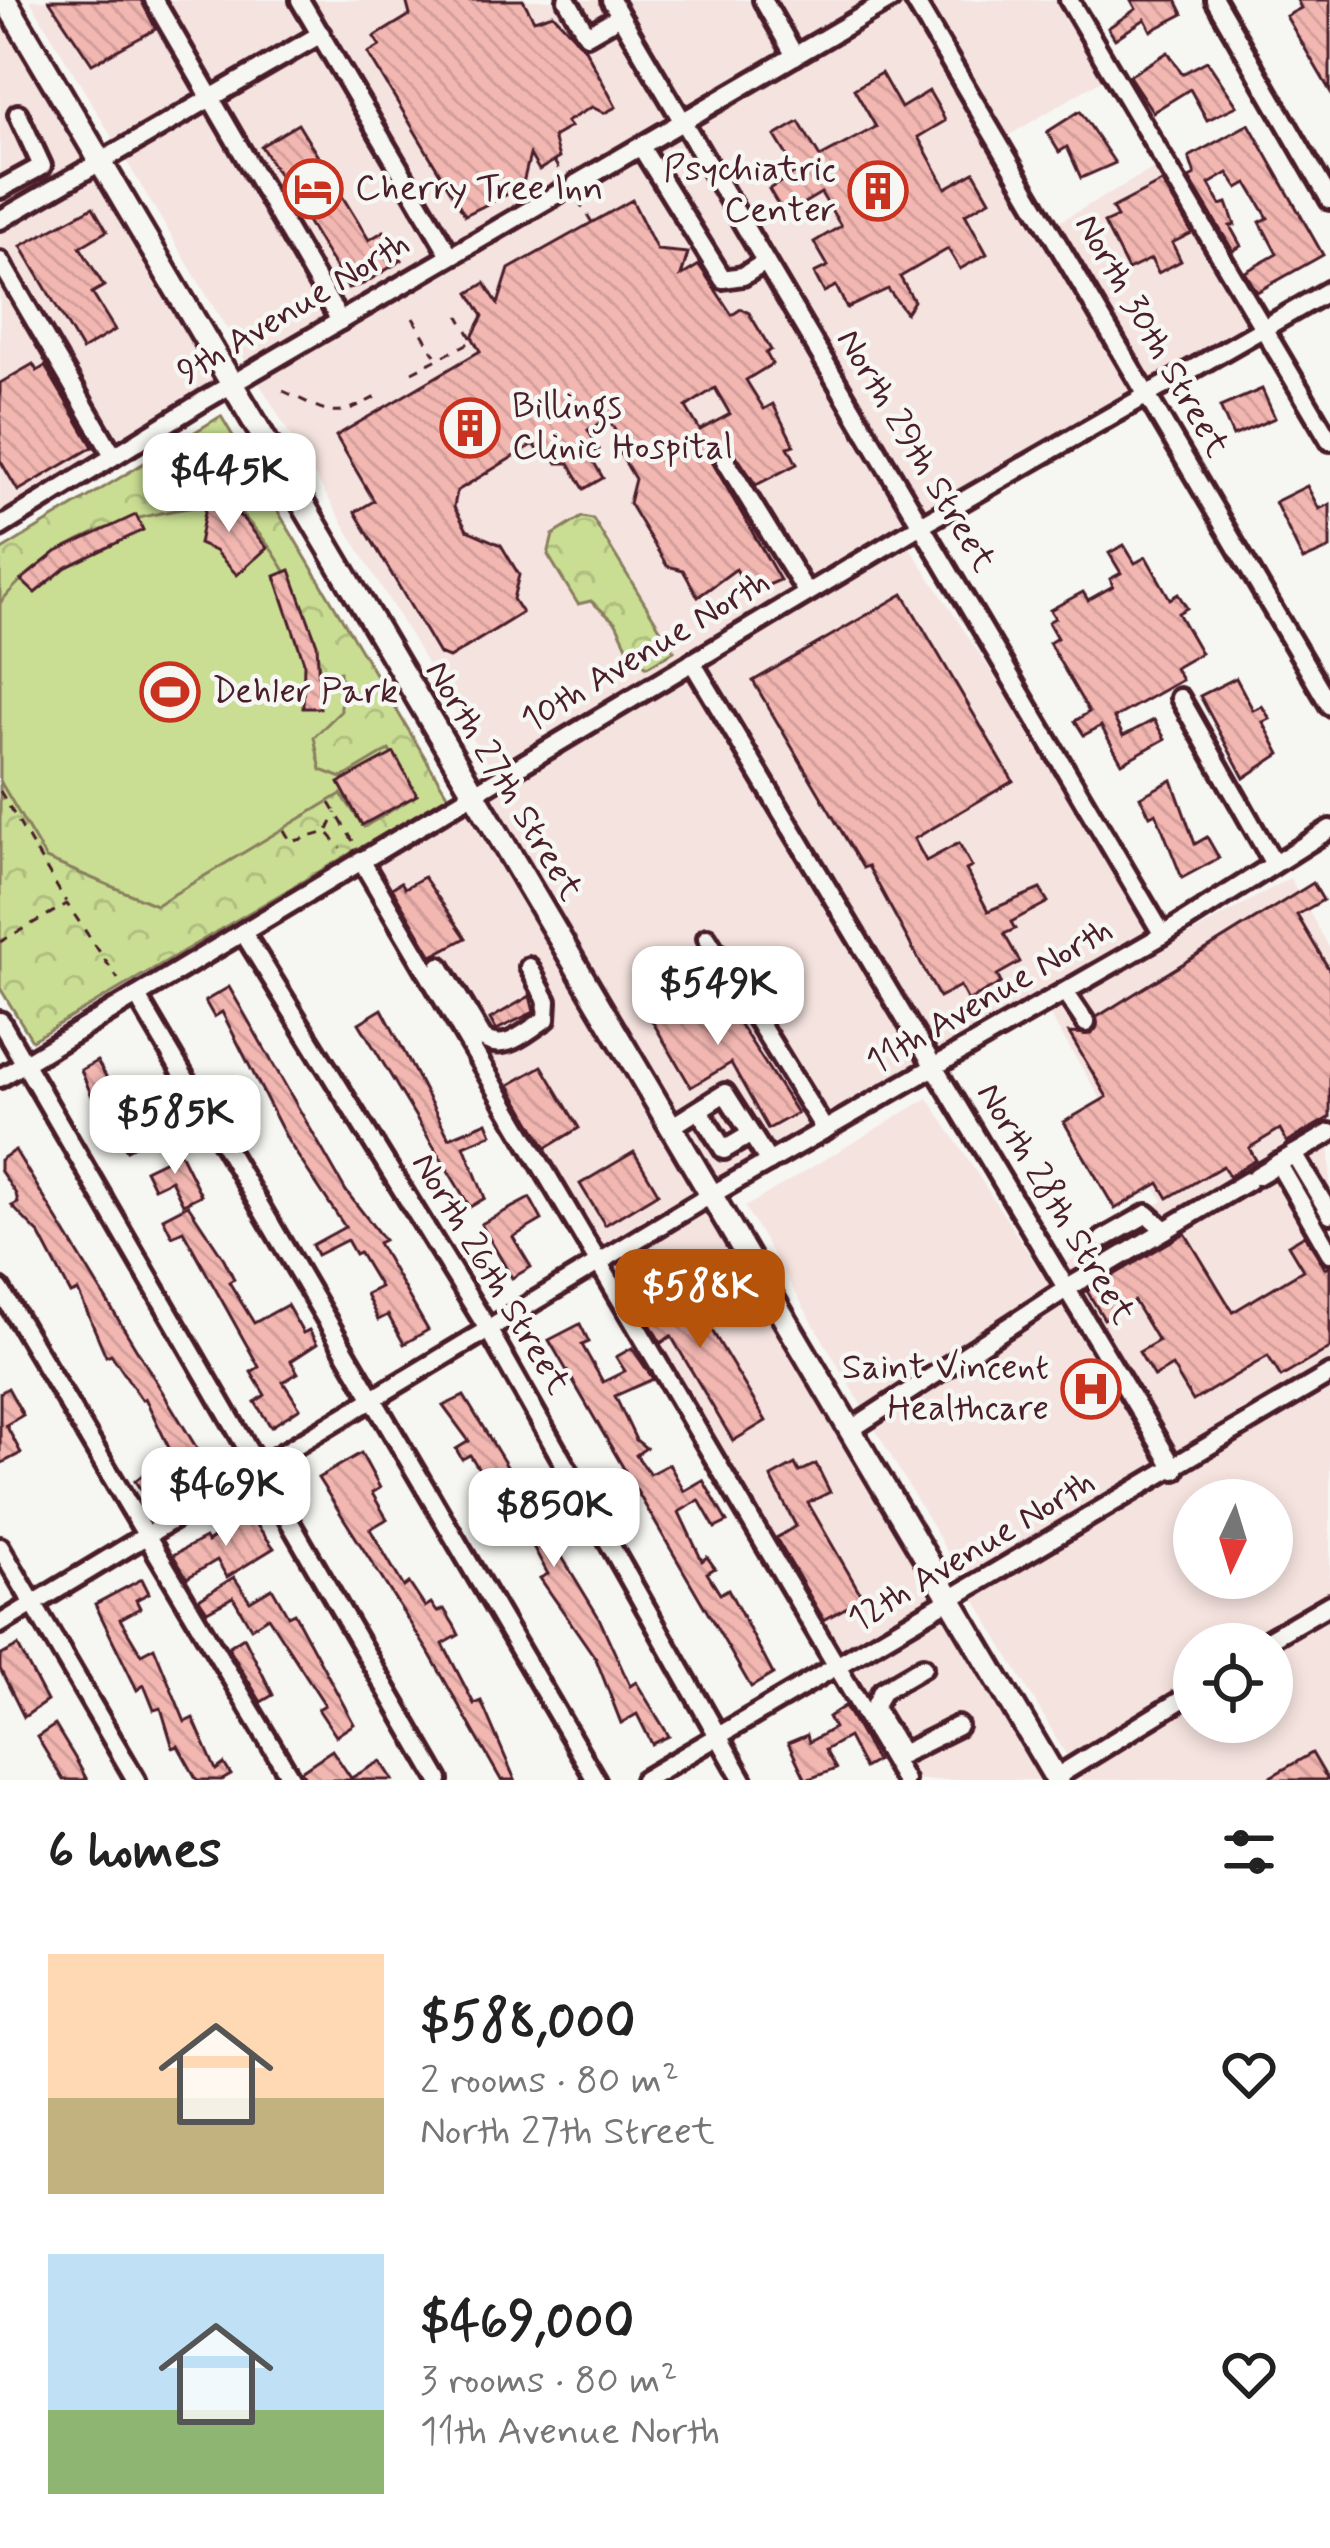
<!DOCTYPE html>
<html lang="en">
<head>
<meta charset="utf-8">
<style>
	:root { --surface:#fff; --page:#f2f2f2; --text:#222; --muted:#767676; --accent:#b45309 }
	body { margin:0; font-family:Mynerve,sans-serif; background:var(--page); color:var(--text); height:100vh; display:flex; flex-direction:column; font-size:45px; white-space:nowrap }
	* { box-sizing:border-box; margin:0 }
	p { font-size:39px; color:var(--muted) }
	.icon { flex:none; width:66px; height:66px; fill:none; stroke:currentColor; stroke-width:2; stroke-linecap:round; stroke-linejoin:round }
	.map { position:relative; height:1780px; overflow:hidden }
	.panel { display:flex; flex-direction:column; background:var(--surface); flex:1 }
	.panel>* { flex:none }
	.needle { width:78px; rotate:184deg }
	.tools { position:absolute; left:1173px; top:1479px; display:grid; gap:24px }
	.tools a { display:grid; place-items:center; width:120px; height:120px; border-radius:50%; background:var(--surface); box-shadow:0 6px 18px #0003; font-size:60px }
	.price { position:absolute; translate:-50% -102px; padding:0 27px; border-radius:24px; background:#fff; color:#222; font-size:39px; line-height:78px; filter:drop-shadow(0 3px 6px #0008) }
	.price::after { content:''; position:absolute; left:50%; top:72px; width:36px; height:27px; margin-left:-18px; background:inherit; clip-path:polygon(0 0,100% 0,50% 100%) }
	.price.selected { background:var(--accent); color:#fff }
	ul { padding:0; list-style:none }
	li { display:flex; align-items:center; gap:36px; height:300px; padding:0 48px }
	li span { display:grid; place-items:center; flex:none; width:336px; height:240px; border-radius:0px; color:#555 }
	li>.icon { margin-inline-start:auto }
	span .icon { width:144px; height:144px; fill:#fffc; stroke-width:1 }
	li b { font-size:51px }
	h2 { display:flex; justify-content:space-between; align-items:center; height:144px; padding:0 48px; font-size:51px }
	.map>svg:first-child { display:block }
	.built { fill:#f5e3df; fill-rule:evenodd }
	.park { fill:url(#park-crowns); stroke:#8a7e5f; stroke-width:3 }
	.pitch { fill:#c9de93; stroke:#8a7e5f; stroke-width:3 }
	.building { fill:url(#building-back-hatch); stroke:#4a1f2b; stroke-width:3; fill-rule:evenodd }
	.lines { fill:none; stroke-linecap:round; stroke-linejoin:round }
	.minor-casing { stroke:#4a1f2b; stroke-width:26 }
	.major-casing { stroke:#4a1f2b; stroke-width:30 }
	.path { stroke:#4a1f2b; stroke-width:3; stroke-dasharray:9 9; stroke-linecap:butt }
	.minor { stroke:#f6f6f2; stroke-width:16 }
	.major { stroke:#f6f6f2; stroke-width:21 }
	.labels { text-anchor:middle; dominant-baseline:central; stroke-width:9; stroke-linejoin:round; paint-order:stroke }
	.poi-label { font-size:36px; fill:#4a1f2b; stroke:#f6f6f2; text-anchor:start }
	.street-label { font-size:36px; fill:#4a1f2b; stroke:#f6f6f2 }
</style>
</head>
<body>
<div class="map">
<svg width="1330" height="1780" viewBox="0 0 1330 1780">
	<defs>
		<pattern id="park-crowns" width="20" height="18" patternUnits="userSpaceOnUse" patternTransform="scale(3)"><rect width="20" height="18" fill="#c9de93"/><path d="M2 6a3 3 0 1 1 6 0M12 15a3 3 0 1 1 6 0" fill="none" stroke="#aebe7f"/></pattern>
		<pattern id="building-back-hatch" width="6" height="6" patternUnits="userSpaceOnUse" patternTransform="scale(3)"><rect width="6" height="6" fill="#f3b7b2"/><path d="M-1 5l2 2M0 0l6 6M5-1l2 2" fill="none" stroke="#d29d99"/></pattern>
	</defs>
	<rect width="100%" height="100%" fill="#f6f6f2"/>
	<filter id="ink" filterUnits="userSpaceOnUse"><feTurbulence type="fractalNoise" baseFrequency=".00833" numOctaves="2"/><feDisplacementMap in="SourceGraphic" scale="24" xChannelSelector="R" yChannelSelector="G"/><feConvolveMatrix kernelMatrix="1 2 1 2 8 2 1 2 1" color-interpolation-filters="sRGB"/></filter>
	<g filter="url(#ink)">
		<!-- built -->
		<g class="built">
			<path d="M0,0L232,385L5,524L0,517Z"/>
			<path d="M30,0H901L1132,388L898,529L1163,935L712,1196L1057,1780H904L361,860L473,796L486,762Z"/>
			<path d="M914,0H1069L1113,73L998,142Z"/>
			<path d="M1165,162L1264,329L1147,396L1048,228Z"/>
			<path d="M1290,878L1330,949V1780H1081L745,1207L928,1098L1044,1277L1163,1201L1049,1014ZM1194,1500H1272V1578H1194ZM1194,1644H1272V1722H1194Z"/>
		</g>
		<!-- park -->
		<g class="park">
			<path d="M221,416L448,796L32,1040L0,988V551Z"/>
			<path d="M582,517L593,519L674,651L647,667L631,654L616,623L591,601L578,604L548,555L553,535Z"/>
		</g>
		<!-- pitch -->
		<path class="pitch" d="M206,485C272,532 306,594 320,671L340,672L341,711L314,737L321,770L342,778L389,750L417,795L364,827L341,794L156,905L46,859L0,781V603C52,539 124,516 203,506Z"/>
		<!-- building -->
		<g class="building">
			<path d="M49,0H141L156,29L92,64Z"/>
			<path d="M406,0H523L534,20L553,14L584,47L616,107L604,113L592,107L566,122L570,127L553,137L559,158L539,170L530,155L522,187L465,215L368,53L380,46L374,37L410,15Z"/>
			<path d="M1131,0H1176L1183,14L1151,31L1145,19L1115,39L1108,28L1136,9Z"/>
			<path d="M1297,0H1330V91L1286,16L1301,8Z"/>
			<path d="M1168,52L1182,74L1207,61L1237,106L1207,120L1190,89L1153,112L1129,76Z"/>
			<path d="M881,73L901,108L929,91L940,110L945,121L918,137L946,188L974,172L990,200L965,214L987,254L960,269L948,249L900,277L914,301L906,313L888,289L847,308L836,286L824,292L814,273L828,266L814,242L841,226L821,193L784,215L769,189L797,172L775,136L790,127L799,122L820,157L876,127L854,89Z"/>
			<path d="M1080,111L1115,163L1081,178L1067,147L1059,152L1047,132Z"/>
			<path d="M298,124L369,240L384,231L402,260L363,284L348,288L261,146Z"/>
			<path d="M1249,124L1323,255L1257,292L1245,272L1277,254L1260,222L1268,218L1247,183L1238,188L1228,173L1209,184L1221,205L1227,203L1235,225L1230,226L1241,246L1233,251L1189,178L1195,175L1189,157Z"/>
			<path d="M1162,182L1192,233L1172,243L1181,261L1158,273L1151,259L1128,270L1104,223L1117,217L1112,208Z"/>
			<path d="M632,200L657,250L688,253L681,276L699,265L732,315L741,309L749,313L771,350L766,353L772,364L746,380L764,409L773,404L794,445L788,447L797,464L756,485L732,449L717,450L712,462L780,580L750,593L736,569L698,597L683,570L667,566L629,503L635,479L616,447L622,443L608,418L588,430L599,449L589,454L603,478L584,489L569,463H557L550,451L542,456L534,444L457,491L454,507L467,530L501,545L519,575L513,599L522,613L449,658L439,654L355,512L374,501L336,436L480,351L472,337L483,316L469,293L485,283L498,304L509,269ZM715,388L730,414L700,430L686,407Z"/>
			<path d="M93,207L107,231L80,247L104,286L92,293L115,330L82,350L21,246Z"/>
			<path d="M33,364L37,371L45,366L93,447L18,491L0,460V383Z"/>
			<path d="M1262,389L1275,418L1233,436L1220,407Z"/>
			<path d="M1307,486L1319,509L1330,504V548L1303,560L1275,502Z"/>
			<path d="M209,490L244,520L267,548L237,575L215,551L199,544Z"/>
			<path d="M136,515L143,530L65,568L35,593L21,580L56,552Z"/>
			<path d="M1124,545L1135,563L1146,557L1170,599L1178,594L1187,608L1178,613L1201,653L1175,668L1182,680L1114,718L1123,736L1154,720L1165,739L1122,763L1101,726L1084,735L1075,721L1089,712L1049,643L1057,638L1048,622L1055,618L1050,610L1083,592L1088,600L1113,586L1110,579L1121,573L1109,553Z"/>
			<path d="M290,570L317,644L320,708H303L304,662L275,576Z"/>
			<path d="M903,594L1013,781L914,839L926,861L959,843L972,867L966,870L988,911L1040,889L1048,902L1011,922L1015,929L1004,934L1020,962L997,975L1001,983L968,1001L960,986L939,997L868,866L863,868L753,681Z"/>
			<path d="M1236,678L1253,710L1262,706L1270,719L1263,722L1280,754L1244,778L1200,696Z"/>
			<path d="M394,753L417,795L362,825L339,783Z"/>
			<path d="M1172,780L1195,844L1207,837L1219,858L1182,878L1156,813L1150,816L1140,797Z"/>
			<path d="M424,877L466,938L432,956L392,888L401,882L405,888Z"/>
			<path d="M1313,883L1323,900L1297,915L1330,971V1117L1287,1142L1280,1129L1249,1148L1256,1160L1229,1176L1223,1166L1168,1198L1159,1183L1115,1209L1064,1122L1107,1097L1069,1033L1092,1034L1097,1017Z"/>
			<path d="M710,978L797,1113L768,1129L731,1063L691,1087L648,1014Z"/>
			<path d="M229,987L346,1191L384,1240L378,1243L428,1330L404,1344L388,1315L378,1320L366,1294L380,1287L359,1252L355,1254L347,1240L317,1255L312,1245L345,1227L288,1141L222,1012L214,1017L205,1001Z"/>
			<path d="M530,996L534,1012L496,1030L490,1019Z"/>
			<path d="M382,1009L449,1138L487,1122L492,1134L464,1146L485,1198L470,1207L359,1023Z"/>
			<path d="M97,1061L144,1141L127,1150L95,1104L81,1070Z"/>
			<path d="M542,1066L579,1128L546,1148L509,1085Z"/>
			<path d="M15,1150L207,1465L147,1499L135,1481L171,1452L145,1398L142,1400L111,1354L106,1356L78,1291L71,1294L40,1235L12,1206L18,1203L16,1194L0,1170V1160Z"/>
			<path d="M634,1152L658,1193L605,1225L580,1184Z"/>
			<path d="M180,1153L201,1195L183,1204L171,1180L154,1188L145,1170Z"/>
			<path d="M530,1198L542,1220L513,1237L531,1267L512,1278L481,1224Z"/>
			<path d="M188,1205L224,1259L234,1279L229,1282L254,1323L287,1305L303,1333L309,1330L317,1344L291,1361L298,1373L283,1382L300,1408L271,1427L255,1402L265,1395L251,1372L259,1367L183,1231L172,1236L163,1218Z"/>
			<path d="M1185,1233L1233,1312L1303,1270L1288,1245L1305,1235L1325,1268L1330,1266V1348L1281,1377L1268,1356L1193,1401L1172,1366L1154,1377L1139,1352L1158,1341L1134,1301L1104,1319L1087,1291Z"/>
			<path d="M662,1270L666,1277L677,1272L766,1421L733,1441L671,1336L661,1343L636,1300L649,1293L642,1282Z"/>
			<path d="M580,1324L589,1342L582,1345L603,1382L625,1371L616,1357L632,1348L653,1379L615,1396L636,1440L646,1448L636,1455L650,1474L669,1464L684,1491L703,1480L727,1522L715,1528L699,1500L679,1512L702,1561L707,1557L715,1568L707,1573L720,1594L728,1589L773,1674L751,1687L549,1340Z"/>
			<path d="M8,1388L23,1415L6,1425L21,1453L0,1464V1393Z"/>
			<path d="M464,1396L598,1616L630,1686L636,1682L669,1736L652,1744L637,1714L621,1723L596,1659L540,1578L548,1574L528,1537L524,1539L470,1455L462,1459L456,1449L469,1441L443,1406Z"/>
			<path d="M361,1453L380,1488L372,1493L387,1519L370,1529L404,1587L409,1583L425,1607L431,1603L437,1612L444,1609L454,1625L459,1635L443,1644L474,1704L481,1701L515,1780H501L428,1651L318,1478Z"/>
			<path d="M795,1464L799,1472L816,1464L830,1492L808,1503L863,1598L824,1620L776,1538L796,1526L771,1477Z"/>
			<path d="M248,1513L274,1548L227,1577L217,1560L187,1578L173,1555L205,1538L207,1542Z"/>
			<path d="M234,1577L250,1601L272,1588L288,1616L294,1613L354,1724L336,1736L318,1709L325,1705L268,1617L251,1628L233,1597L207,1611L199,1599Z"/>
			<path d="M142,1579L149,1593L136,1600L140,1608L120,1619L141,1654L154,1647L185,1722L193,1718L216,1770L224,1764L231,1775L222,1780H197L178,1746L173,1748L161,1708L154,1710L144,1685L137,1690L95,1604Z"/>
			<path d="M244,1637L273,1695L261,1702L228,1647Z"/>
			<path d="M18,1646L47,1701L24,1717L0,1669V1656Z"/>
			<path d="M845,1706L876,1761L864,1768L848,1737L825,1750L836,1769L806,1780L788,1743L807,1735L809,1742L834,1728L828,1717Z"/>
			<path d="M55,1725L75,1758L87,1780H63L37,1737Z"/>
			<path d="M332,1750L351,1778L381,1761L393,1780H307L301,1771Z"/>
			<path d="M1312,1753L1328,1780H1265Z"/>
		</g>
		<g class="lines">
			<defs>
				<g id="minor">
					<path d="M154,0L340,321"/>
					<path d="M300,0L450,255"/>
					<path d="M567,0L587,35L620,16"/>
					<path d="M611,0L1163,935"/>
					<path d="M763,0L795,56"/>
					<path d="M914,0L1330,706"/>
					<path d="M1069,0L1330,441"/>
					<path d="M1215,0L1330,200"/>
					<path d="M641,147L723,279L743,276L765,262"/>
					<path d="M576,184L890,0"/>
					<path d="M0,189L42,166L18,114"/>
					<path d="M0,220L321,34"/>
					<path d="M0,261L113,455"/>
					<path d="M725,460L807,593"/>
					<path d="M0,527L203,401L564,190"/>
					<path d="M692,662L1175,1470"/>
					<path d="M1180,698L1274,864"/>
					<path d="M361,860L904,1780"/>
					<path d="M243,932L488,1329L743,1780"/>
					<path d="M707,938L825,1130"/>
					<path d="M440,966L483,1038C505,1054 526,1031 546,1019L547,1001L529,967"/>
					<path d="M1065,992L1086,1023"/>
					<path d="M137,996L596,1780"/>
					<path d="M0,1021L439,1780"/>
					<path d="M0,1078L921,525L1330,290"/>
					<path d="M699,1110L724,1150L751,1134"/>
					<path d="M671,1127L725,1093L769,1162"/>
					<path d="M1294,1154L1330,1214"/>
					<path d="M1278,1163L1330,1253"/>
					<path d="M1257,1176L1330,1133"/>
					<path d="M1103,1239L1147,1214L1165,1230"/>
					<path d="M0,1289L292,1780"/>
					<path d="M850,1430L1066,1289L1248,1181"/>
					<path d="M0,1547L136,1780"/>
					<path d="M0,1624L699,1202L1163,935L1330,829"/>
					<path d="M1261,1644L1330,1604"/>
					<path d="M923,1667L882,1691L874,1708L902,1754L958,1726"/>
					<path d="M1056,1777L1194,1692"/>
					<path d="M644,1780L1330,1374"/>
				</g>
				<path id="major" d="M5,0L1057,1780"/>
			</defs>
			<!-- minor casing -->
			<use href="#minor" class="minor-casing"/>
			<!-- major casing -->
			<use href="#major" class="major-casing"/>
			<!-- path -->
			<g class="path">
				<path d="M554,161L563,177"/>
				<path d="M578,200L593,224"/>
				<path d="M413,318L435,355"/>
				<path d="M412,372L473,341L459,316"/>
				<path d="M283,391C330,412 331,422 379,395"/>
				<path d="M172,454L182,508"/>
				<path d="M178,479L217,474L262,488"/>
				<path d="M0,791L66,902"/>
				<path d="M330,803L353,841"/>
				<path d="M284,830L291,842L327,832L341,848"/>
				<path d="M328,830L336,813"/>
				<path d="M0,942L67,904L118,979"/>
			</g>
			<!-- minor -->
			<use href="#minor" class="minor"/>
			<!-- major -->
			<use href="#major" class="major"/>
		</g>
	</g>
	<!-- icons -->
	<defs>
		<symbol id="hotel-ring" viewBox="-11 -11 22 22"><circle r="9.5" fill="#f6f6f2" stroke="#c8321e" stroke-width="1.5"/><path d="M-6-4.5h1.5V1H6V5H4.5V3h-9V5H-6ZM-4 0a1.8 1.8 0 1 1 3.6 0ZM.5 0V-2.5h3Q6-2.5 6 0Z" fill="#c8321e"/></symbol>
		<symbol id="building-ring" viewBox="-11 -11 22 22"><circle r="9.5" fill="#f6f6f2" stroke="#c8321e" stroke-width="1.5"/><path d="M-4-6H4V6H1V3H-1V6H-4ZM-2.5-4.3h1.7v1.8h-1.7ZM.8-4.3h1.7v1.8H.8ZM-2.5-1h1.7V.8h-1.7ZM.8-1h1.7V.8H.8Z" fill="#c8321e"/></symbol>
		<symbol id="stadium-ring" viewBox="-11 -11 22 22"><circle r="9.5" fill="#f6f6f2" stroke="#c8321e" stroke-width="1.5"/><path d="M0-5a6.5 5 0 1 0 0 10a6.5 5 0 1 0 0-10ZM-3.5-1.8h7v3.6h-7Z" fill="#c8321e"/></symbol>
		<symbol id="hospital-ring" viewBox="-11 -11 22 22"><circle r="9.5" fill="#f6f6f2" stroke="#c8321e" stroke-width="1.5"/><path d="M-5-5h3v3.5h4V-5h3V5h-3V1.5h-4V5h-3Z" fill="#c8321e"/></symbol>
	</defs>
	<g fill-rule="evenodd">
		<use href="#hotel-ring" x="280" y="156" width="66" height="66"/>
		<use href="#building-ring" x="845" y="158" width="66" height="66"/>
		<use href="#building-ring" x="437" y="395" width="66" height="66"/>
		<use href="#stadium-ring" x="137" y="659" width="66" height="66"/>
		<use href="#hospital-ring" x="1058" y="1356" width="66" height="66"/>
	</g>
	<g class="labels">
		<!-- poi labels -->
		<g class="poi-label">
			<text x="836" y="170" text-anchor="end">Psychiatric<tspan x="836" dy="41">Center</tspan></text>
			<text x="355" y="189">Cherry Tree Inn</text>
			<text x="512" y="407">Billings<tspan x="512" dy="41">Clinic Hospital</tspan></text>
			<text x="212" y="692">Dehler Park</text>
			<text x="1049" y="1368" text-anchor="end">Saint Vincent<tspan x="1049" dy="41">Healthcare</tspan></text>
		</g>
		<!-- street labels -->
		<g class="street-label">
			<text transform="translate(294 309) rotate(-31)">9th Avenue North</text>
			<text transform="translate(1151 336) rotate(60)">North 30th Street</text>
			<text transform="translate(915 451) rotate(59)">North 29th Street</text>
			<text transform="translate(646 652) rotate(-31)">10th Avenue North</text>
			<text transform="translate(503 781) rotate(59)">North 27th Street</text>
			<text transform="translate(990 997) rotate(-30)">11th Avenue North</text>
			<text transform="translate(1055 1204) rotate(59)">North 28th Street</text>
			<text transform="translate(490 1274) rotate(59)">North 26th Street</text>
			<text transform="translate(972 1552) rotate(-31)">12th Avenue North</text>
		</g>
	</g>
</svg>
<div class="tools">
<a><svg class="needle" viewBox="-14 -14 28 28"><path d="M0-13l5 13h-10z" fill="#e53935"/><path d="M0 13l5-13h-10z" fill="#767676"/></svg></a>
<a><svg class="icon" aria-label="locate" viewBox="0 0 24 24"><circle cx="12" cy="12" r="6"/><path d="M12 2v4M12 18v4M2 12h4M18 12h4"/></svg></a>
</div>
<b class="price" style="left:229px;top:535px">$445K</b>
<b class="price" style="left:718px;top:1048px">$549K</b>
<b class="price" style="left:175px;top:1177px">$585K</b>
<b class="price selected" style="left:700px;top:1351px">$588K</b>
<b class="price" style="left:226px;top:1549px">$469K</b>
<b class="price" style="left:554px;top:1570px">$850K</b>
</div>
<section class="panel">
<h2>6 homes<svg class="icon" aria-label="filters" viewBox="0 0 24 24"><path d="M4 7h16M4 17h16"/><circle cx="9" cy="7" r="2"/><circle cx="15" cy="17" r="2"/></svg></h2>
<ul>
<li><span style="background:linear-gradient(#ffd9b3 60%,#c2b280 0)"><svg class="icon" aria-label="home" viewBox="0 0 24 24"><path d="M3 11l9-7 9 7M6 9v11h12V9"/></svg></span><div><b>$588,000</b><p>2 rooms · 80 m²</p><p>North 27th Street</p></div><svg class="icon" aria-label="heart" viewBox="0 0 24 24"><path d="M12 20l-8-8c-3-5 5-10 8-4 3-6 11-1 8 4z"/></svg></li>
<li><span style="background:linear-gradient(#bfe0f5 65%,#8fb573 0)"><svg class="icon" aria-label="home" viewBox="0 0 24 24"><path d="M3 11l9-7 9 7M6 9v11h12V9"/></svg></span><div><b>$469,000</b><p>3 rooms · 80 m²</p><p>11th Avenue North</p></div><svg class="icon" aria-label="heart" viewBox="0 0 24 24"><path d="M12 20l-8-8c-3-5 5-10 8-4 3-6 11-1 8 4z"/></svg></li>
</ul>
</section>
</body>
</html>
